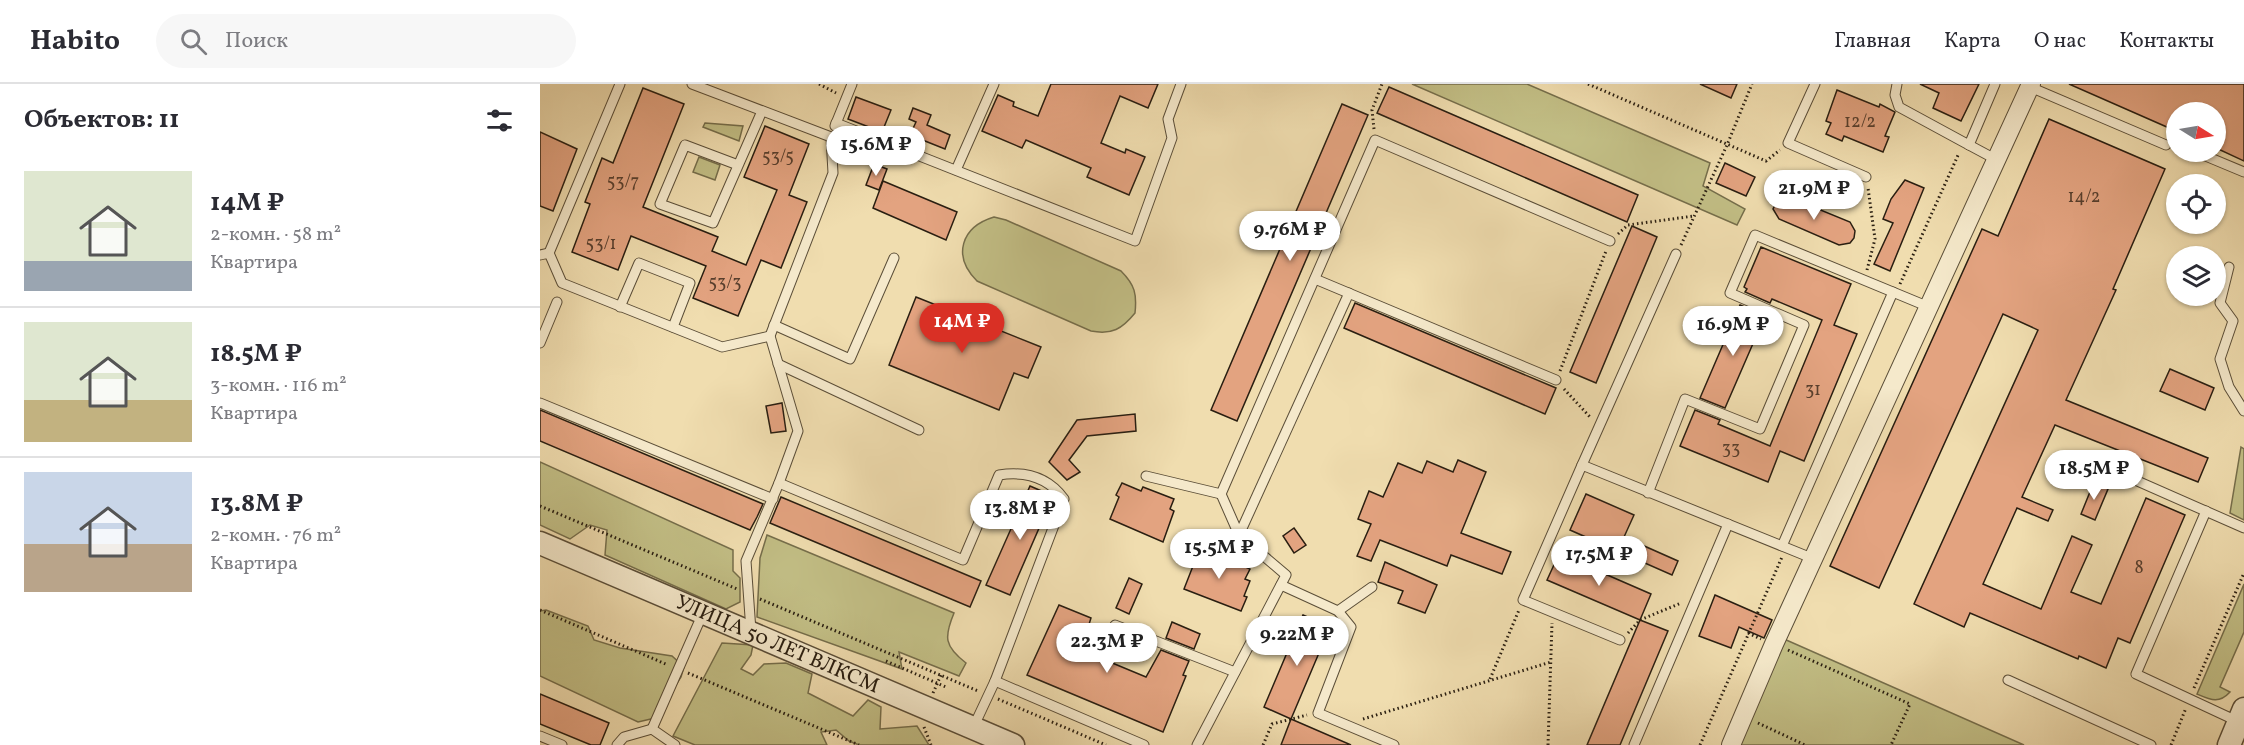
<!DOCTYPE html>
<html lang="ru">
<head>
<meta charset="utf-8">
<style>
	:root { --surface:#fff; --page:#f7f7f7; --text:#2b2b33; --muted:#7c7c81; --line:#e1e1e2; --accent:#d93025 }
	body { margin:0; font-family:Vollkorn,serif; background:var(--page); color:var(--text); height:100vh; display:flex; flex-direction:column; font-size:22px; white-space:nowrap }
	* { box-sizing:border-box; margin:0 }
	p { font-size:20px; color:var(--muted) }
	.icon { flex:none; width:33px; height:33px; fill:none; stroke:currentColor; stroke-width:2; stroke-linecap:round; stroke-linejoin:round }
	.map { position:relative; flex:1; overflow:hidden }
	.panel { display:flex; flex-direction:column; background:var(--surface); width:540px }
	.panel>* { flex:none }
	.needle { width:39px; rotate:101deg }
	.fabs { position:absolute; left:1626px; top:18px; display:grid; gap:12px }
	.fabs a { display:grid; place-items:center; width:60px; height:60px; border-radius:50%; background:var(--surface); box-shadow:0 2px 4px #0004; font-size:30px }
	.price { position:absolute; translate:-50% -51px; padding:0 14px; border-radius:21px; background:#fff; color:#222; font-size:20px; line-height:39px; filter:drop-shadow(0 2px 3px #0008) }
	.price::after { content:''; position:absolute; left:50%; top:36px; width:18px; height:14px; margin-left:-9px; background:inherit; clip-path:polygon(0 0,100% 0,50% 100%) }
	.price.active { background:var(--accent); color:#fff }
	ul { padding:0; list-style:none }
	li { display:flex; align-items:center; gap:18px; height:150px; padding:0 24px }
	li+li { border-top:2px solid var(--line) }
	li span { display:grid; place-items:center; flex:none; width:168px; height:120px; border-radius:0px; color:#555 }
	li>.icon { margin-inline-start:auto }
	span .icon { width:72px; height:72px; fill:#fffc; stroke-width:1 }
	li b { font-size:26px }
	h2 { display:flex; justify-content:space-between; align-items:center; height:72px; padding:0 24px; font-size:26px }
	header { display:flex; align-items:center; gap:36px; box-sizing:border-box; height:84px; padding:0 30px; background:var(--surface); border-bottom:2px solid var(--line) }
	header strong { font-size:28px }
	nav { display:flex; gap:33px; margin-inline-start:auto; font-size:21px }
	.search { width:420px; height:54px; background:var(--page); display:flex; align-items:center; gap:15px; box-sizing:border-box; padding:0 21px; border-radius:33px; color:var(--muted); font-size:22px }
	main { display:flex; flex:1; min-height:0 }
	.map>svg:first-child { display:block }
	.green { fill:#c2be85; stroke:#766e4b; stroke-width:1.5 }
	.building { fill:#e3a380; stroke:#291e11; stroke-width:1.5 }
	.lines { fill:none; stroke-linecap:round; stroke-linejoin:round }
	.service-casing { stroke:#5b4e38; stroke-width:11 }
	.minor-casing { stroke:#5b4e38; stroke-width:20 }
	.tertiary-casing { stroke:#5b4e38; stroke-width:25 }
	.path { stroke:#291e11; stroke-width:3; stroke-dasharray:1.5 3; stroke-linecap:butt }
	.service { stroke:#f5e9cb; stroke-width:9 }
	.minor { stroke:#f5e9cb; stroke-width:18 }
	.tertiary { stroke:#f5e9cb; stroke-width:22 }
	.labels { text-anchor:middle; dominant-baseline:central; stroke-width:5; stroke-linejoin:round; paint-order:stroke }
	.number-label { font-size:18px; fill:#583f2d }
	.street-label { font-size:21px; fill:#291e11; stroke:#f5e9cb }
</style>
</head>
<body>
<header>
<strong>Habito</strong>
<div class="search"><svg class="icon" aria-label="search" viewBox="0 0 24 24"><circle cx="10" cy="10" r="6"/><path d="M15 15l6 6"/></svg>Поиск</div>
<nav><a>Главная</a><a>Карта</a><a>О нас</a><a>Контакты</a></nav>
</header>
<main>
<section class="panel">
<h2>Объектов: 11<svg class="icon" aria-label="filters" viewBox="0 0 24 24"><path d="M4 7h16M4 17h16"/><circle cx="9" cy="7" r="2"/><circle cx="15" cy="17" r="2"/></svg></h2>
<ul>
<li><span style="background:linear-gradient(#dfe7d0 75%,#9aa5b1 0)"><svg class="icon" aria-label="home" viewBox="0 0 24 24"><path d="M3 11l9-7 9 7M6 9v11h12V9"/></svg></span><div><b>14M ₽</b><p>2-комн. · 58 m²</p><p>Квартира</p></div></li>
<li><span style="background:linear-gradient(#dfe7d0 65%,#c2b280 0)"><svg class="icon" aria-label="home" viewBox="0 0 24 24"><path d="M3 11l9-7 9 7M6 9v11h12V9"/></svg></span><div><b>18.5M ₽</b><p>3-комн. · 116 m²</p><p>Квартира</p></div></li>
<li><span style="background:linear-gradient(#c9d6e8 60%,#b9a48a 0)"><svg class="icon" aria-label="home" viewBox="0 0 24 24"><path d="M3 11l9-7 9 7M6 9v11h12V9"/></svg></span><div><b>13.8M ₽</b><p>2-комн. · 76 m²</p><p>Квартира</p></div></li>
</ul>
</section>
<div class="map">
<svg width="1704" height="661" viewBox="0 0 1704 661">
	<rect width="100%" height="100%" fill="#f0ddaf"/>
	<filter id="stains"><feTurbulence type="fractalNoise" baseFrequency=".00333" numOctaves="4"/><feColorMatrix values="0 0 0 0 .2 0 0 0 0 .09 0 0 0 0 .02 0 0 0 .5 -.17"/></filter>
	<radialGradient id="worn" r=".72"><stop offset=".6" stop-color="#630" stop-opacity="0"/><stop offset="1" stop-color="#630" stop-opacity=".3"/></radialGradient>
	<!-- green -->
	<g class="green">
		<path d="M872,0H987L1170,79L1163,102L1205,125L1197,141Z"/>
		<path d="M165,39L203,42L199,57L163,43Z"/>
		<path d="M159,73L180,81L175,96L153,88Z"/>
		<path d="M454,133L466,136L581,187C595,201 597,210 595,229C582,245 572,251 551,247L437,197C412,172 421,143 454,133Z"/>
		<path d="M1701,363L1704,365V436L1690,429Z"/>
		<path d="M0,378L193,466V487L200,494V518L186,525L65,471L67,446L50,441L30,455L0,441Z"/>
		<path d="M227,451L414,529C404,553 404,562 426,579L419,592L359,568L362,585L217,533L220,474Z"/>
		<path d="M1704,500V548L1680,603L1690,608C1679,620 1671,616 1657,610Z"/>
		<path d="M6,526L48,542L54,556L80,564L132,572L144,583L141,593L115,634L98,638L0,592V527Z"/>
		<path d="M1244,555L1484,661H1197Z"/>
		<path d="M182,559L213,561L211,571L201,585L213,591L224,580L246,579L272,590L268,609L313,632L328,616L341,623L340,645L377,642L389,661H319L309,657L296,646L281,648L287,661H155L133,652Z"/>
	</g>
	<!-- building -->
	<g class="building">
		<path d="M511,0H618L608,24L580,12L561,59L585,69L586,65L605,73L589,111L547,93L551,84L486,56L482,64L442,47L458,11L474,18L473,22L498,32Z"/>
		<path d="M1160,0H1197L1191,14Z"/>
		<path d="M1380,0H1439L1421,37L1393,24L1399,9Z"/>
		<path d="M1529,0H1704V77L1676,64V28H1636V47Z"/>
		<path d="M849,3L1098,111L1087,138L837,29Z"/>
		<path d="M103,4L144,20L103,123L178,153L172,167L206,181L237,106L204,93L225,42L269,60L249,111L267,118L241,184L221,176L198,232L153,214L166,182L91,152L78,186L32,168L50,120L45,118L62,74L73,79Z"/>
		<path d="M1297,6L1339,23L1340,20L1355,28L1345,52L1349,53L1343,68L1304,52L1302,57L1286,50L1291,39L1286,37Z"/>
		<path d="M316,13L351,26L342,48L308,35Z"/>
		<path d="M802,20L828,31L697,337L671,326Z"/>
		<path d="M373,24L391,31L387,41L410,51L405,65L370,51L376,38L369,35Z"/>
		<path d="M1509,35L1625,85L1573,205L1576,206L1526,316L1668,374L1658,398L1515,341L1482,413L1513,426L1508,437L1477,424L1443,500L1501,525L1532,452L1552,461L1531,508L1561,520L1606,414L1645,431L1590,559L1578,554L1566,584L1539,572L1538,575L1430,529L1424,543L1374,520L1498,246L1463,230L1339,504L1290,482L1442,145L1458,152Z"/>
		<path d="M0,48L37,65L13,127L0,122Z"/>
		<path d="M1185,79L1215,93L1206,112L1176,99Z"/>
		<path d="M334,80L347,85L339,106L326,101Z"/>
		<path d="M1365,96L1384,104L1350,187L1334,180L1353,139L1343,135L1351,115Z"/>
		<path d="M343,97L417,128L406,156L333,124Z"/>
		<path d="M1244,111L1310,138L1315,147L1314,154L1310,159L1299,161L1239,135L1233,125L1239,113Z"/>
		<path d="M1092,142L1117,153L1056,299L1030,288Z"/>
		<path d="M1221,163L1311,200L1294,241L1317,250L1264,377L1240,367L1228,398L1140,362L1155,326L1180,336L1178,340L1230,362L1282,236L1232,215L1230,219L1205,208L1207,205L1204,203Z"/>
		<path d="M376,213L501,263L488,294L474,289L459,326L349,281Z"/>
		<path d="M815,219L1016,304L1005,330L804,244Z"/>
		<path d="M1200,221L1225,232L1185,324L1160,314Z"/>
		<path d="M1630,285L1674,304L1665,326L1620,307Z"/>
		<path d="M242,319L246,347L231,349L226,322Z"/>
		<path d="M0,326L223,420L217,433L210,446L0,357Z"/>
		<path d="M595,330L596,347L547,352L529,376L540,388L527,396L509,378L537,336Z"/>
		<path d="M918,376L946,388L921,449L971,468L962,490L911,471L907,482L840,456L831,477L817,472L831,440L818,435L829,407L843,413L858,379L882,389L887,377L913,388Z"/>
		<path d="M1554,398L1568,405L1555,436L1541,430Z"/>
		<path d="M582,399L601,407L603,403L634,415L630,425L634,427L623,458L570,435L579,413L576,411Z"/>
		<path d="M490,402L513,412L470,511L446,501Z"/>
		<path d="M1046,410L1094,431L1084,453L1138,477L1132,491L1030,446Z"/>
		<path d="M241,413L441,497L430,523L230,439Z"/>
		<path d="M754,444L766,461L754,469L743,452Z"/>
		<path d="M656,467L677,476L679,471L710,485L705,495L710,497L704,512L707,513L701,527L644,505L653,482L650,481Z"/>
		<path d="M1019,470L1111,510L1100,536L1007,496Z"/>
		<path d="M845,478L897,501L885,529L858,519L863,507L838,498Z"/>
		<path d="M589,494L602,500L589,530L576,524Z"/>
		<path d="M1175,511L1232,536L1224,554L1199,543L1191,564L1159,552Z"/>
		<path d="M519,521L551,534L541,566L606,593L621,566L649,577L643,591L646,592L623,648L487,591Z"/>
		<path d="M763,531L790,543L751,635L724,623Z"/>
		<path d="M1100,536L1128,547L1080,661H1047Z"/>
		<path d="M632,538L660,550L654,565L626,554Z"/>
		<path d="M0,610L69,639L60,661H51L0,640Z"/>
		<path d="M751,635L811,661H741Z"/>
	</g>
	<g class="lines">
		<defs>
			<g id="service">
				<path d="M152,0L291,53L293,89L230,252"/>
				<path d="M1275,0L1248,59L1326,93"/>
				<path d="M1357,0L1355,11L1359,23L1429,61"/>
				<path d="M1455,0L1429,61L1457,76"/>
				<path d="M1490,3L1626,61"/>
				<path d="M296,39L595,157L632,54L628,35L641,0"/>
				<path d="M295,42L312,0"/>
				<path d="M1656,68L1704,88"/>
				<path d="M198,81L145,61L120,120L173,139L222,27"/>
				<path d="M416,86L454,0"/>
				<path d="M9,169L80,0"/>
				<path d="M0,171L9,169L22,199L182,263L230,252L258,347L239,399L206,477L211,547"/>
				<path d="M1689,183L1680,219L1693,237L1680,275L1689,303L1704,327"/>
				<path d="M775,195L1016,296"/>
				<path d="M80,223L99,179L150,199L133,243"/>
				<path d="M234,241L310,275L354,174"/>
				<path d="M0,259L17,218"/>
				<path d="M238,280L379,346"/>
				<path d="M0,319L233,415"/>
				<path d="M1042,381L1136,170"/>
				<path d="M1561,381L1704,444"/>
				<path d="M606,392L681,410"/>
				<path d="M239,399L423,476L459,391C485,387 508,393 524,415L455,597L433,644"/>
				<path d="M1108,409L1145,315L1220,345L1264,241L1190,209L1215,151L1389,223"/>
				<path d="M1666,427L1596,590L1699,638"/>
				<path d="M699,451L809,209"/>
				<path d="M1242,462L1353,208"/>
				<path d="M741,501L798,527L811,543L778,629L854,661"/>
				<path d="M798,527L832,503"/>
				<path d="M575,541L695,588"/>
				<path d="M1080,556L983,516L1042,381L1274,475"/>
				<path d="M1468,596L1611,661"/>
				<path d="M455,597L604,661"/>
				<path d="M0,652L22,661"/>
				<path d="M77,661L84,653L112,645"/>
				<path d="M135,661L112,645L163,529"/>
				<path d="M657,661L746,491L699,451L681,410L835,56L1070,157"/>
				<path d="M1094,661L1188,440"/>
			</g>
			<path id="minor" d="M1191,661L1234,560L1491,0"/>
			<g id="tertiary">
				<path id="s1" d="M0,459L473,661"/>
				<path d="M1689,661L1704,625"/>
			</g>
		</defs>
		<!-- service casing -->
		<use href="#service" class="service-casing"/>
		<!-- minor casing -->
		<use href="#minor" class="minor-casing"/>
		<!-- tertiary casing -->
		<use href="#tertiary" class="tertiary-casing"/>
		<!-- path -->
		<g class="path">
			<path d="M279,0L296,9"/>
			<path d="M1048,0L1226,77L1240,66"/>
			<path d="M834,45L832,26L842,0"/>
			<path d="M1078,150L1088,141L1154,132"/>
			<path d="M1141,161L1187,61L1212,0"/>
			<path d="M1327,186L1335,155L1328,104"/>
			<path d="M1360,200L1419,69"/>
			<path d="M1020,287L1066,167"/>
			<path d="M1024,305L1050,333"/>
			<path d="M0,422L197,505"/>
			<path d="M220,515L438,607"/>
			<path d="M0,526L128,581"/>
			<path d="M1088,549L1100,536L1141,519"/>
			<path d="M1208,549L1221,555"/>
			<path d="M1248,566L1370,620L1351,661"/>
			<path d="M346,577L406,603"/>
			<path d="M148,589L319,661"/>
			<path d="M950,595L979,526"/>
			<path d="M1654,604L1704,489"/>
			<path d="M393,609L401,591"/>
			<path d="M458,615L566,661"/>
			<path d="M823,635L1011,578"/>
			<path d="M1218,639L1265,661"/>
			<path d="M384,643L391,661"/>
			<path d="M723,661L732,640L767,631"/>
			<path d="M1008,661L1012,539"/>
			<path d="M1160,661L1242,473"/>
			<path d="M1631,661L1646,624"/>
		</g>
		<!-- service -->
		<use href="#service" class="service"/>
		<!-- minor -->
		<use href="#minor" class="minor"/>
		<!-- tertiary -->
		<use href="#tertiary" class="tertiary"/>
	</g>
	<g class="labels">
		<!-- number labels -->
		<g class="number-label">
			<text x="1320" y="38">12/2</text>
			<text x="238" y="73">53/5</text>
			<text x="83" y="98">53/7</text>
			<text x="1544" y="113">14/2</text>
			<text x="61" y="160">53/1</text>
			<text x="185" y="199">53/3</text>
			<text x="1273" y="306">31</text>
			<text x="1191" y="365">33</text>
			<text x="1599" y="484">8</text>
		</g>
		<!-- street labels -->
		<g class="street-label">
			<text stroke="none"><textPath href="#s1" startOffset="258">УЛИЦА 50 ЛЕТ ВЛКСМ</textPath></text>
		</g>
	</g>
	<rect width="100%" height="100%" filter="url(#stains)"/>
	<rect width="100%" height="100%" fill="url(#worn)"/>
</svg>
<div class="fabs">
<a><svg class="needle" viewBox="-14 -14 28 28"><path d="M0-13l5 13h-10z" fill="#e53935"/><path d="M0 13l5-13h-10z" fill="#7c7c81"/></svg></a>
<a><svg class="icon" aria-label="locate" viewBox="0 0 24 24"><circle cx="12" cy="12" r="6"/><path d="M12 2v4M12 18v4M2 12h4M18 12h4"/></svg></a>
<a><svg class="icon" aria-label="layers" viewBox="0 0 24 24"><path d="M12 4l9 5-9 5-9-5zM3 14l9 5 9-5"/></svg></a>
</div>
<b class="price" style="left:336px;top:93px">15.6M ₽</b>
<b class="price" style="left:1274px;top:137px">21.9M ₽</b>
<b class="price" style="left:750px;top:178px">9.76M ₽</b>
<b class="price active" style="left:422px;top:270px">14M ₽</b>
<b class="price" style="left:1193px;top:273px">16.9M ₽</b>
<b class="price" style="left:1554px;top:417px">18.5M ₽</b>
<b class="price" style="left:480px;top:457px">13.8M ₽</b>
<b class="price" style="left:679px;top:496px">15.5M ₽</b>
<b class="price" style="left:1059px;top:503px">17.5M ₽</b>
<b class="price" style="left:757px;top:583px">9.22M ₽</b>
<b class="price" style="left:567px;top:590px">22.3M ₽</b>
</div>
</main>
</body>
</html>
